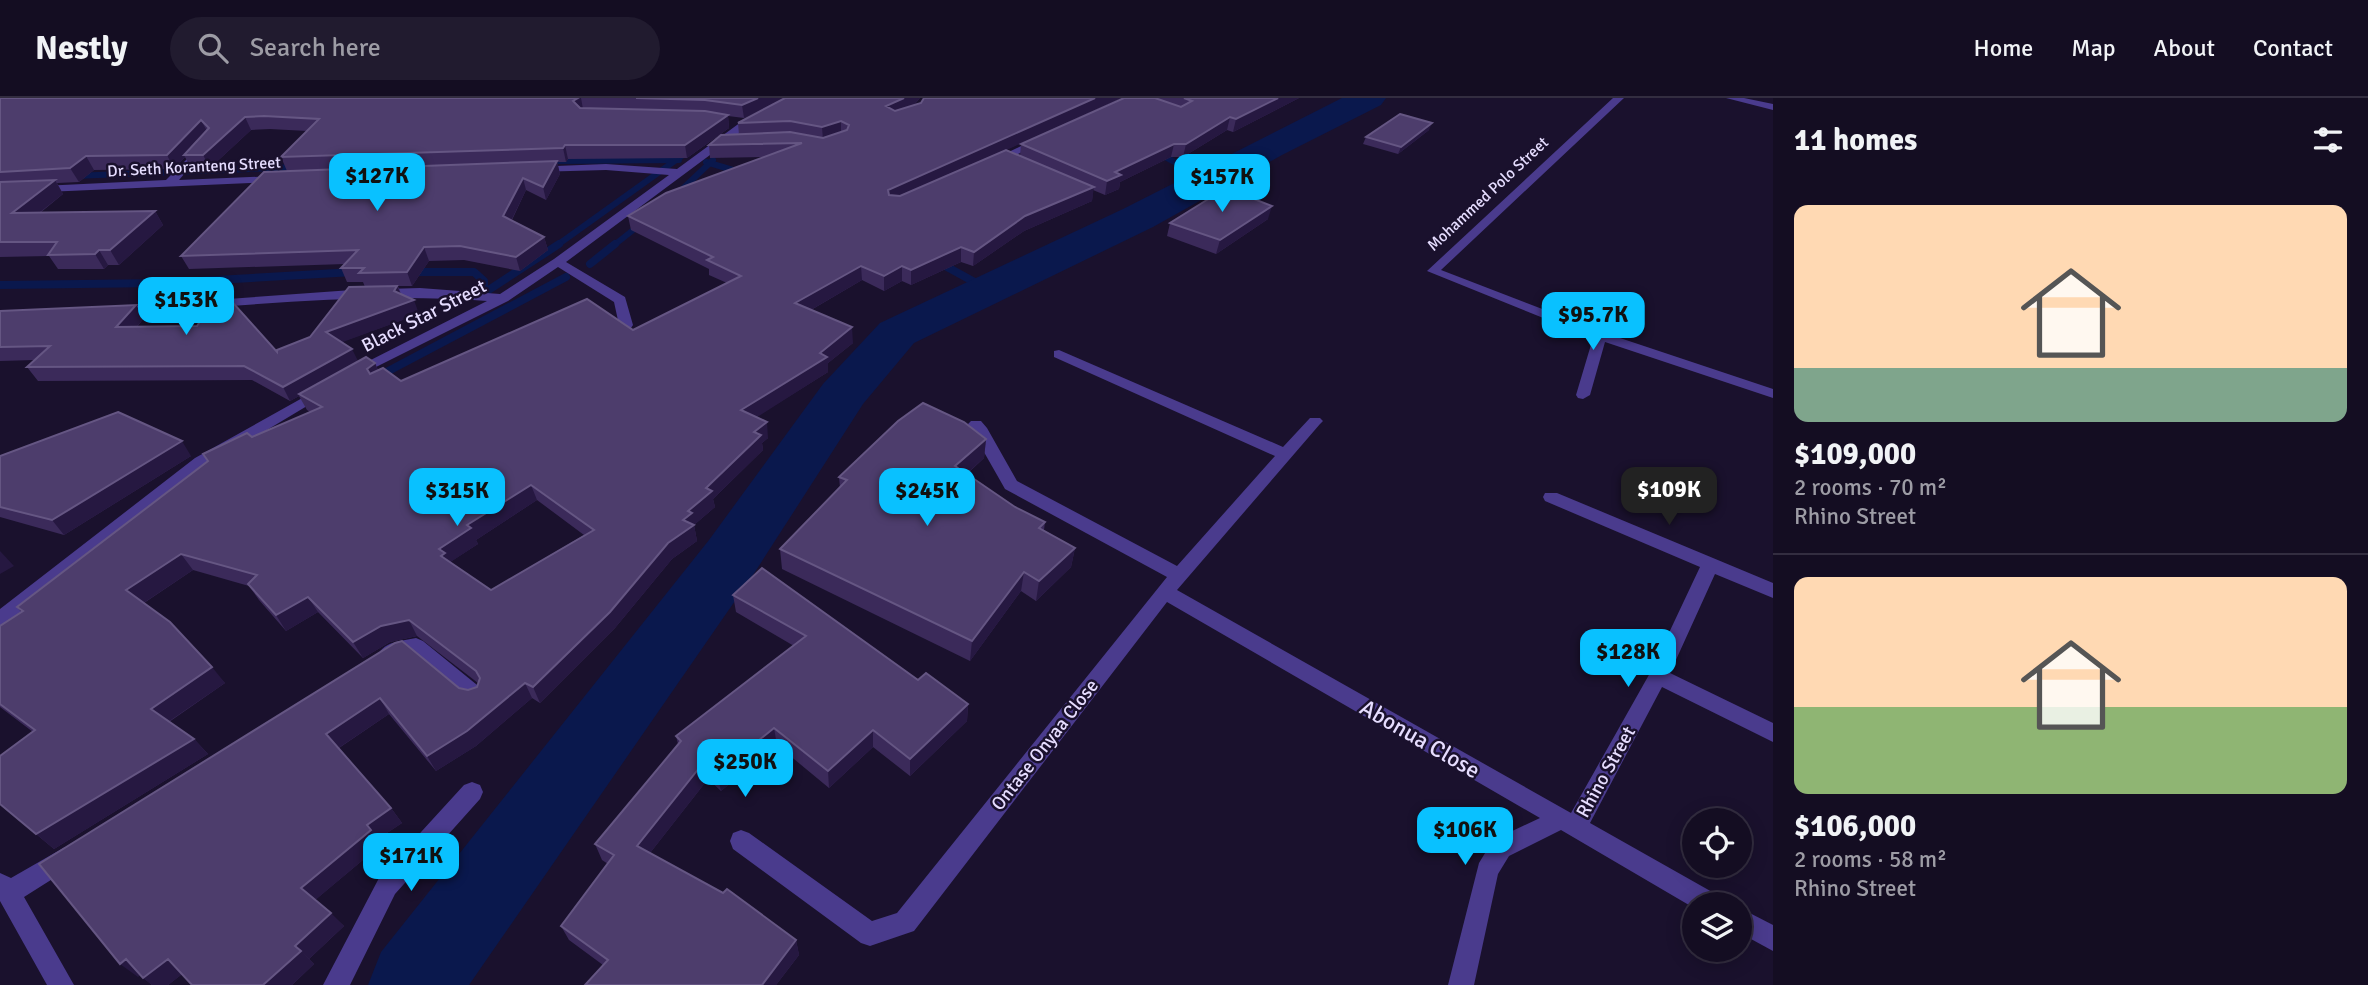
<!DOCTYPE html>
<html lang="en">
<head>
<meta charset="utf-8">
<style>
	:root { --surface:#140d22; --page:#211b2f; --text:#f1f3f6; --muted:#9d9ca5; --line:#332d40; --accent:#09c1ff }
	body { margin:0; font-family:Signika,sans-serif; background:var(--page); color:var(--text); height:100vh; display:flex; flex-direction:column; font-size:26px; white-space:nowrap }
	* { box-sizing:border-box; margin:0 }
	p { font-size:23px; color:var(--muted) }
	.icon { flex:none; width:38px; height:38px; fill:none; stroke:currentColor; stroke-width:2; stroke-linecap:round; stroke-linejoin:round }
	.map { position:relative; flex:1; overflow:hidden }
	.details { display:flex; flex-direction:column; background:var(--surface); width:595px }
	.details>* { flex:none }
	.tools { position:absolute; left:1682px; top:710px; display:grid; gap:14px }
	.tools a { display:grid; place-items:center; width:70px; height:70px; border-radius:50%; background:var(--surface); box-shadow:0 4px 18px #0003,0 0 0 2px var(--line); font-size:35px }
	.price { position:absolute; translate:-50% -60px; padding:0 16px; border-radius:14px; background:var(--accent); color:#111; font-size:23px; line-height:46px; filter:drop-shadow(0 2px 4px #0008) }
	.price::after { content:''; position:absolute; left:50%; top:42px; width:21px; height:16px; margin-left:-10px; background:inherit; clip-path:polygon(0 0,100% 0,50% 100%) }
	.price.selected { background:#222; color:#fff }
	ul { padding:0; list-style:none }
	li { display:grid; align-content:center; gap:14px; height:371px; padding:0 21px }
	li+li { border-top:2px solid var(--line) }
	li span { display:grid; place-items:center; height:217px; border-radius:14px; color:#555 }
	li>.icon { margin-inline-start:auto }
	span .icon { width:126px; height:126px; fill:#fffc; stroke-width:1 }
	li b { font-size:30px }
	h2 { display:flex; justify-content:space-between; align-items:center; height:84px; padding:0 21px; font-size:30px }
	header { display:flex; align-items:center; gap:42px; box-sizing:border-box; height:98px; padding:0 35px; background:var(--surface); border-bottom:2px solid var(--line) }
	header strong { font-size:33px }
	nav { display:flex; gap:38px; margin-inline-start:auto; font-size:24px }
	.search { width:490px; height:63px; background:var(--page); display:flex; align-items:center; gap:18px; box-sizing:border-box; padding:0 24px; border-radius:38px; color:var(--muted); font-size:26px }
	main { display:flex; flex:1; min-height:0 }
	.map>svg:first-child { display:block }
	.lines { fill:none; stroke-linecap:round; stroke-linejoin:round }
	.stream-far1 { stroke:#0a184d; stroke-width:6 }
	.stream { stroke:#0a184d; stroke-width:8 }
	.river { fill:#0a184d; fill-rule:evenodd }
	.minor { fill:#4a3b8d; fill-rule:evenodd }
	.wall { fill:#3b2a5a; fill-rule:evenodd }
	.shaded-wall { fill:#261841 }
	.building { fill:#4d3d6c; stroke:#655683; stroke-width:2; fill-rule:evenodd }
	.labels { text-anchor:middle; dominant-baseline:central; stroke-width:5; stroke-linejoin:round; paint-order:stroke }
	.far-street-label { font-size:16px; fill:#e6ddff; stroke:#1a112d }
	.street-label { font-size:19px; fill:#e6ddff; stroke:#1a112d }
	.near-street-label { font-size:23px; fill:#e6ddff; stroke:#1a112d }
</style>
</head>
<body>
<header>
<strong>Nestly</strong>
<div class="search"><svg class="icon" aria-label="search" viewBox="0 0 24 24"><circle cx="10" cy="10" r="6"/><path d="M15 15l6 6"/></svg>Search here</div>
<nav><a>Home</a><a>Map</a><a>About</a><a>Contact</a></nav>
</header>
<main>
<div class="map">
<svg width="1773" height="887" viewBox="0 0 1773 887">
	<rect width="100%" height="100%" fill="#1a112d"/>
	<g class="lines">
		<!-- stream-far1 -->
		<g class="stream-far1">
			<path d="M1158,55L1182,68L1223,77"/>
			<path d="M555,63L679,62"/>
			<path d="M706,64L743,75"/>
			<path d="M73,78L298,69"/>
			<path d="M676,97L713,62"/>
			<path d="M556,148L690,52"/>
			<path d="M613,148L642,125"/>
		</g>
		<!-- stream -->
		<g class="stream">
			<path d="M938,164L989,192"/>
			<path d="M590,166L615,146"/>
			<path d="M408,174H474L484,183V195L559,146"/>
			<path d="M0,187L163,185L354,174"/>
			<path d="M377,279L566,179"/>
		</g>
		<!-- river -->
		<path class="river" d="M1342,0H1386L1381,7L1282,57L1153,129L914,245L863,306L755,474L469,887H368L381,854L709,442L823,286L880,225L1123,111Z"/>
		<!-- minor -->
		<g class="minor">
			<path d="M791,0H804L749,28L566,164L625,199L633,227L631,230L626,231L619,227L614,204L558,169L508,203L356,279L351,278V272L487,203C363,194 239,208 115,217L108,213L115,209L352,192L420,190L500,196L554,161L669,77L606,72L535,74L530,71L531,69L606,66L677,71L741,24Z"/>
			<path d="M1613,0H1624L1441,172L1605,235L1773,291V300L1605,244L1590,297L1583,301L1578,300L1576,297L1593,240L1427,173Z"/>
			<path d="M1726,0H1744L1773,6V12Z"/>
			<path d="M1038,40L1047,42L995,67L986,65Z"/>
			<path d="M204,44L209,47L179,82L276,78L281,81L276,84L0,96V90L166,82Z"/>
			<path d="M1059,252L1283,349L1310,320H1320L1323,323L1320,326L1177,492L1571,715L1650,575L1700,469L1545,403L1543,399L1545,395H1557L1773,485V500L1715,476L1670,575L1773,625V644L1662,589L1590,725L1721,799L1724,807H1694V810L1561,732L1509,758L1498,776L1474,887H1448L1479,765L1493,742L1540,720L1167,504L914,833L870,848L861,845L733,751L730,743L733,735L741,732L749,735L872,823L897,815L1167,479L1005,391L968,326L971,323H981L987,330L1017,383L1177,468L1275,358L1054,259V253Z"/>
			<path d="M322,289L327,290V296L207,368L7,526L0,528V511L195,360Z"/>
			<path d="M416,540L423,543L482,591L485,597L482,603L475,605L468,603L412,556L388,565L381,562L378,557C385,543 402,543 416,540Z"/>
			<path d="M472,684L480,687L483,694L480,701L395,796L350,887H323L379,780L464,687Z"/>
			<path d="M65,749L73,752L77,760L73,768L24,799L74,887H47L0,803V775L11,780Z"/>
			<path d="M1740,810L1773,827V853L1740,835Z"/>
		</g>
	</g>
	<!-- wall -->
	<g class="wall">
		<path d="M0,0H785L744,20L728,18L729,30L687,60L568,61L566,64H557L560,76L546,102L526,92L512,122L544,139L548,152L520,173L464,162L429,163L412,188H398L401,196L419,216L341,244L358,264L375,265L378,272L401,283L633,232L727,185L709,177V171L631,132L628,118L763,59L710,60L709,47L739,37L738,25L920,0L914,7L1121,0L981,63L1020,58L1021,46L1124,0H1299L1233,34L1227,32L1183,59H1171L1120,84L1119,91L1105,97L1093,92L1092,103L1024,133L973,168L961,164L911,187L902,183L884,193L862,182L811,212L853,245L828,265V274L756,319L768,340L762,345L763,352L713,401L715,409L694,427L697,443L672,461L615,530L540,605L532,600L476,648L436,673L389,616L339,650L391,710L402,725L378,741L382,746L315,802L344,828L309,861L314,866L292,887H192L182,876L168,887H152L140,877L138,879L395,545L459,590L468,592L477,589L478,585L417,538L390,544L363,560L318,514L286,533L259,502L249,488L193,472L144,505L225,585L169,624L194,641L208,656L54,751L36,736L33,634L0,609V528L21,514L17,509L252,339L310,314L307,312L299,298L290,303L252,282L38,283L27,269L35,262L0,263V213L144,220L137,229L277,254L310,239L365,189L363,184H347L341,170L345,166L189,171L181,158L287,73L281,59L307,33L270,31L251,32L210,70H191L185,59L174,71L94,72L79,84L57,85L63,96L40,115L155,113L163,127L119,167H108L104,171H58L49,158L0,159ZM537,402L584,437L491,492L450,464L478,446L476,442Z"/>
		<path d="M1429,32L1398,56L1363,46L1366,39Z"/>
		<path d="M1268,121L1216,156L1167,138L1170,125Z"/>
		<path d="M986,341L984,360L967,376L1015,409L1045,424L1044,432L1075,450L1071,469L1036,503L1021,493L970,563L782,471L780,451L840,390L839,379Z"/>
		<path d="M0,358H191L64,437L0,419Z"/>
		<path d="M733,497L968,606L967,623L910,678L873,649L829,690L777,647L721,693L708,681L650,755L796,842L799,857L776,887H585L603,867L569,842L561,828L608,766L602,762L595,746L678,646L676,638L794,548L736,514Z"/>
	</g>
	<!-- shaded-wall -->
	<g class="shaded-wall">
		<path d="M578,0H581L583,11L573,3Z"/>
		<path d="M758,0H785L744,20L742,7Z"/>
		<path d="M904,0H920L912,9L886,21V8Z"/>
		<path d="M1095,0H1121L888,106V92Z"/>
		<path d="M1278,0H1299L1233,34L1236,21Z"/>
		<path d="M728,17L729,30L687,60L685,47Z"/>
		<path d="M245,19L251,32L210,70L203,57Z"/>
		<path d="M1230,19L1227,32L1183,59L1186,46Z"/>
		<path d="M201,22L208,35L184,57L185,59L174,71L167,57Z"/>
		<path d="M841,23V36L823,42L822,29Z"/>
		<path d="M1432,25L1429,32L1398,56L1401,49Z"/>
		<path d="M1174,46L1171,59L1120,84L1119,91L1105,97L1107,83L1115,74Z"/>
		<path d="M565,47L568,61L566,64L563,50Z"/>
		<path d="M86,58L94,72L79,84L70,70Z"/>
		<path d="M557,63L560,76L546,102L543,89Z"/>
		<path d="M523,80L526,92L507,131L503,118Z"/>
		<path d="M55,82L63,96L21,129L12,115Z"/>
		<path d="M1094,89L1092,103L1024,133L973,168L974,154L1025,118Z"/>
		<path d="M1272,108L1268,121L1216,156L1220,142Z"/>
		<path d="M155,113L163,127L119,167L110,152Z"/>
		<path d="M544,139L548,152L520,173L516,159Z"/>
		<path d="M424,149L429,163L412,188L407,174Z"/>
		<path d="M961,149V164L911,187V172Z"/>
		<path d="M99,152L108,167L104,171L95,156Z"/>
		<path d="M861,168L862,182L797,220L795,205Z"/>
		<path d="M902,168V183L884,193V178Z"/>
		<path d="M397,188L403,201L394,193Z"/>
		<path d="M414,202L419,216L332,248L326,234Z"/>
		<path d="M136,207L144,220L125,243L116,229Z"/>
		<path d="M852,229L853,245L828,265V274L743,328L741,312L820,255Z"/>
		<path d="M352,251L359,265L290,303L283,289Z"/>
		<path d="M375,265L381,280L374,286L367,271Z"/>
		<path d="M767,324L768,340L762,345L763,352L713,401L715,409L694,427L697,443L672,461L615,530L540,605L533,589L688,413L706,390L754,334Z"/>
		<path d="M986,341L984,360L953,388L955,368Z"/>
		<path d="M182,343L191,358L64,437L52,422Z"/>
		<path d="M531,387L537,402L476,442L478,446L449,465L441,458L439,451L467,427Z"/>
		<path d="M1075,450L1071,469L1036,503L1039,483Z"/>
		<path d="M0,453L14,468L0,476Z"/>
		<path d="M181,456L193,472L139,508L126,492Z"/>
		<path d="M1024,474L1021,493L970,563L972,543Z"/>
		<path d="M308,499L318,514L286,533L276,517Z"/>
		<path d="M409,522L417,538L390,544L363,560L353,544L381,528Z"/>
		<path d="M212,569L225,585L165,626L151,611Z"/>
		<path d="M525,585L532,600L476,648L436,673L427,658Z"/>
		<path d="M380,600L389,616L337,651L326,636Z"/>
		<path d="M968,606L967,623L910,678V661Z"/>
		<path d="M774,630L777,647L721,693L717,676Z"/>
		<path d="M873,632V649L829,690L828,673Z"/>
		<path d="M194,641L208,656L54,751L36,736Z"/>
		<path d="M704,664L708,681L643,764L637,748Z"/>
		<path d="M391,710L402,725L378,741L382,746L314,803L301,790L367,727Z"/>
		<path d="M331,815L344,828L309,861L295,848Z"/>
		<path d="M796,842L799,857L776,887H762Z"/>
		<path d="M301,853L314,866L292,887H263Z"/>
		<path d="M126,861L144,874L138,879L120,866Z"/>
		<path d="M168,861L185,874L168,887H152L143,880Z"/>
	</g>
	<!-- building -->
	<g class="building">
		<path d="M0,0H578L573,3L580,10L705,13L728,17L685,47H565L563,50L281,59L319,21L264,18L245,19L203,57H184L209,30L201,22L167,57L86,58L70,70L0,74Z"/>
		<path d="M636,0H758L742,7L705,2Z"/>
		<path d="M785,0H904L886,8L895,13L921,5L924,0H1095L888,92L889,97L900,98L1006,52L1094,89L1025,118L974,154L961,149L911,172L902,168L884,178L861,168L795,205L852,229L820,255L827,259L741,312L767,324L754,334L761,337L706,390L712,393L688,413L692,415L683,422L694,427L668,445L610,514L533,589L525,585L467,633L427,658L380,600L326,636L391,710L367,727L371,732L301,790L331,815L295,848L301,853L263,887H192L168,861L143,880L126,861L120,866L39,766L395,545L402,543L459,590L468,592L477,589L480,580L476,573L409,522L381,528L353,544L308,499L276,517L248,486L257,477L181,456L126,492L170,524L212,569L151,611L194,641L36,736L0,706V658L35,632L0,606V528L23,513L17,509L208,363L203,356L247,335L252,339L322,309L299,296L366,259L375,265L367,271L370,276L383,270L401,283L587,201L633,232L741,178L707,162L713,159L628,118L666,95L802,45L709,47L721,37L790,34L823,40L847,32L849,27L841,23L822,29L790,23L738,25ZM531,387L594,432L491,492L441,458L445,455L439,451L471,430L467,427Z"/>
		<path d="M1124,0H1155L1181,9L1192,3L1184,0H1278L1236,21L1230,19L1186,46H1174L1115,74L1121,77L1107,83L1021,46Z"/>
		<path d="M1400,16L1432,25L1401,49L1366,39Z"/>
		<path d="M557,63L543,89L523,80L503,118L544,139L516,159L460,148L424,149L407,174L359,175L364,170H341L358,152L181,158L264,74Z"/>
		<path d="M55,82L12,115L155,113L110,152H99L95,156L48,157L57,144H0V84Z"/>
		<path d="M1226,90L1272,108L1220,142L1170,125Z"/>
		<path d="M397,188L394,193L414,202L326,234L352,251L283,289L244,268L27,269L50,248L0,249V213L136,207L116,229L197,228L217,198L226,197L277,254V252L310,239L349,189Z"/>
		<path d="M923,305L964,324L986,341L955,368L1015,409L1045,424L1039,430L1075,450L1039,483L1024,474L972,543L780,451L847,382L839,379L898,323Z"/>
		<path d="M118,314L182,343L52,422L0,409V358Z"/>
		<path d="M762,470L918,582L926,575L968,606L910,661L873,632L828,673L774,630L717,676L704,664L637,748L723,795L727,791L796,842L762,887H585L608,862L561,828L614,757L595,746L681,643L676,638L806,538L733,497Z"/>
	</g>
	<g class="labels">
		<!-- far-street labels -->
		<g class="far-street-label">
			<text transform="translate(194 69) rotate(-3)">Dr. Seth Koranteng Street</text>
			<text transform="translate(1488 96) rotate(-43)">Mohammed Polo Street</text>
		</g>
		<!-- street labels -->
		<g class="street-label">
			<text transform="translate(424 218) rotate(-27)">Black Star Street</text>
			<text transform="translate(1045 647) rotate(-52)">Ontase Onyaa Close</text>
			<text transform="translate(1606 674) rotate(-61)">Rhino Street</text>
		</g>
		<!-- near-street labels -->
		<g class="near-street-label">
			<text transform="translate(1420 641) rotate(30)">Abonua Close</text>
		</g>
	</g>
</svg>
<div class="tools">
<a><svg class="icon" aria-label="locate" viewBox="0 0 24 24"><circle cx="12" cy="12" r="6"/><path d="M12 2v4M12 18v4M2 12h4M18 12h4"/></svg></a>
<a><svg class="icon" aria-label="layers" viewBox="0 0 24 24"><path d="M12 4l9 5-9 5-9-5zM3 14l9 5 9-5"/></svg></a>
</div>
<b class="price" style="left:377px;top:115px">$127K</b>
<b class="price" style="left:1222px;top:116px">$157K</b>
<b class="price" style="left:186px;top:239px">$153K</b>
<b class="price" style="left:1593px;top:254px">$95.7K</b>
<b class="price selected" style="left:1669px;top:429px">$109K</b>
<b class="price" style="left:457px;top:430px">$315K</b>
<b class="price" style="left:927px;top:430px">$245K</b>
<b class="price" style="left:1628px;top:591px">$128K</b>
<b class="price" style="left:745px;top:701px">$250K</b>
<b class="price" style="left:1465px;top:769px">$106K</b>
<b class="price" style="left:411px;top:795px">$171K</b>
</div>
<section class="details">
<h2>11 homes<svg class="icon" aria-label="filters" viewBox="0 0 24 24"><path d="M4 7h16M4 17h16"/><circle cx="9" cy="7" r="2"/><circle cx="15" cy="17" r="2"/></svg></h2>
<ul>
<li><span style="background:linear-gradient(#ffd9b3 75%,#7fa58c 0)"><svg class="icon" aria-label="home" viewBox="0 0 24 24"><path d="M3 11l9-7 9 7M6 9v11h12V9"/></svg></span><div><b>$109,000</b><p>2 rooms · 70 m²</p><p>Rhino Street</p></div></li>
<li><span style="background:linear-gradient(#ffd9b3 60%,#8fb573 0)"><svg class="icon" aria-label="home" viewBox="0 0 24 24"><path d="M3 11l9-7 9 7M6 9v11h12V9"/></svg></span><div><b>$106,000</b><p>2 rooms · 58 m²</p><p>Rhino Street</p></div></li>
</ul>
</section>
</main>
</body>
</html>
